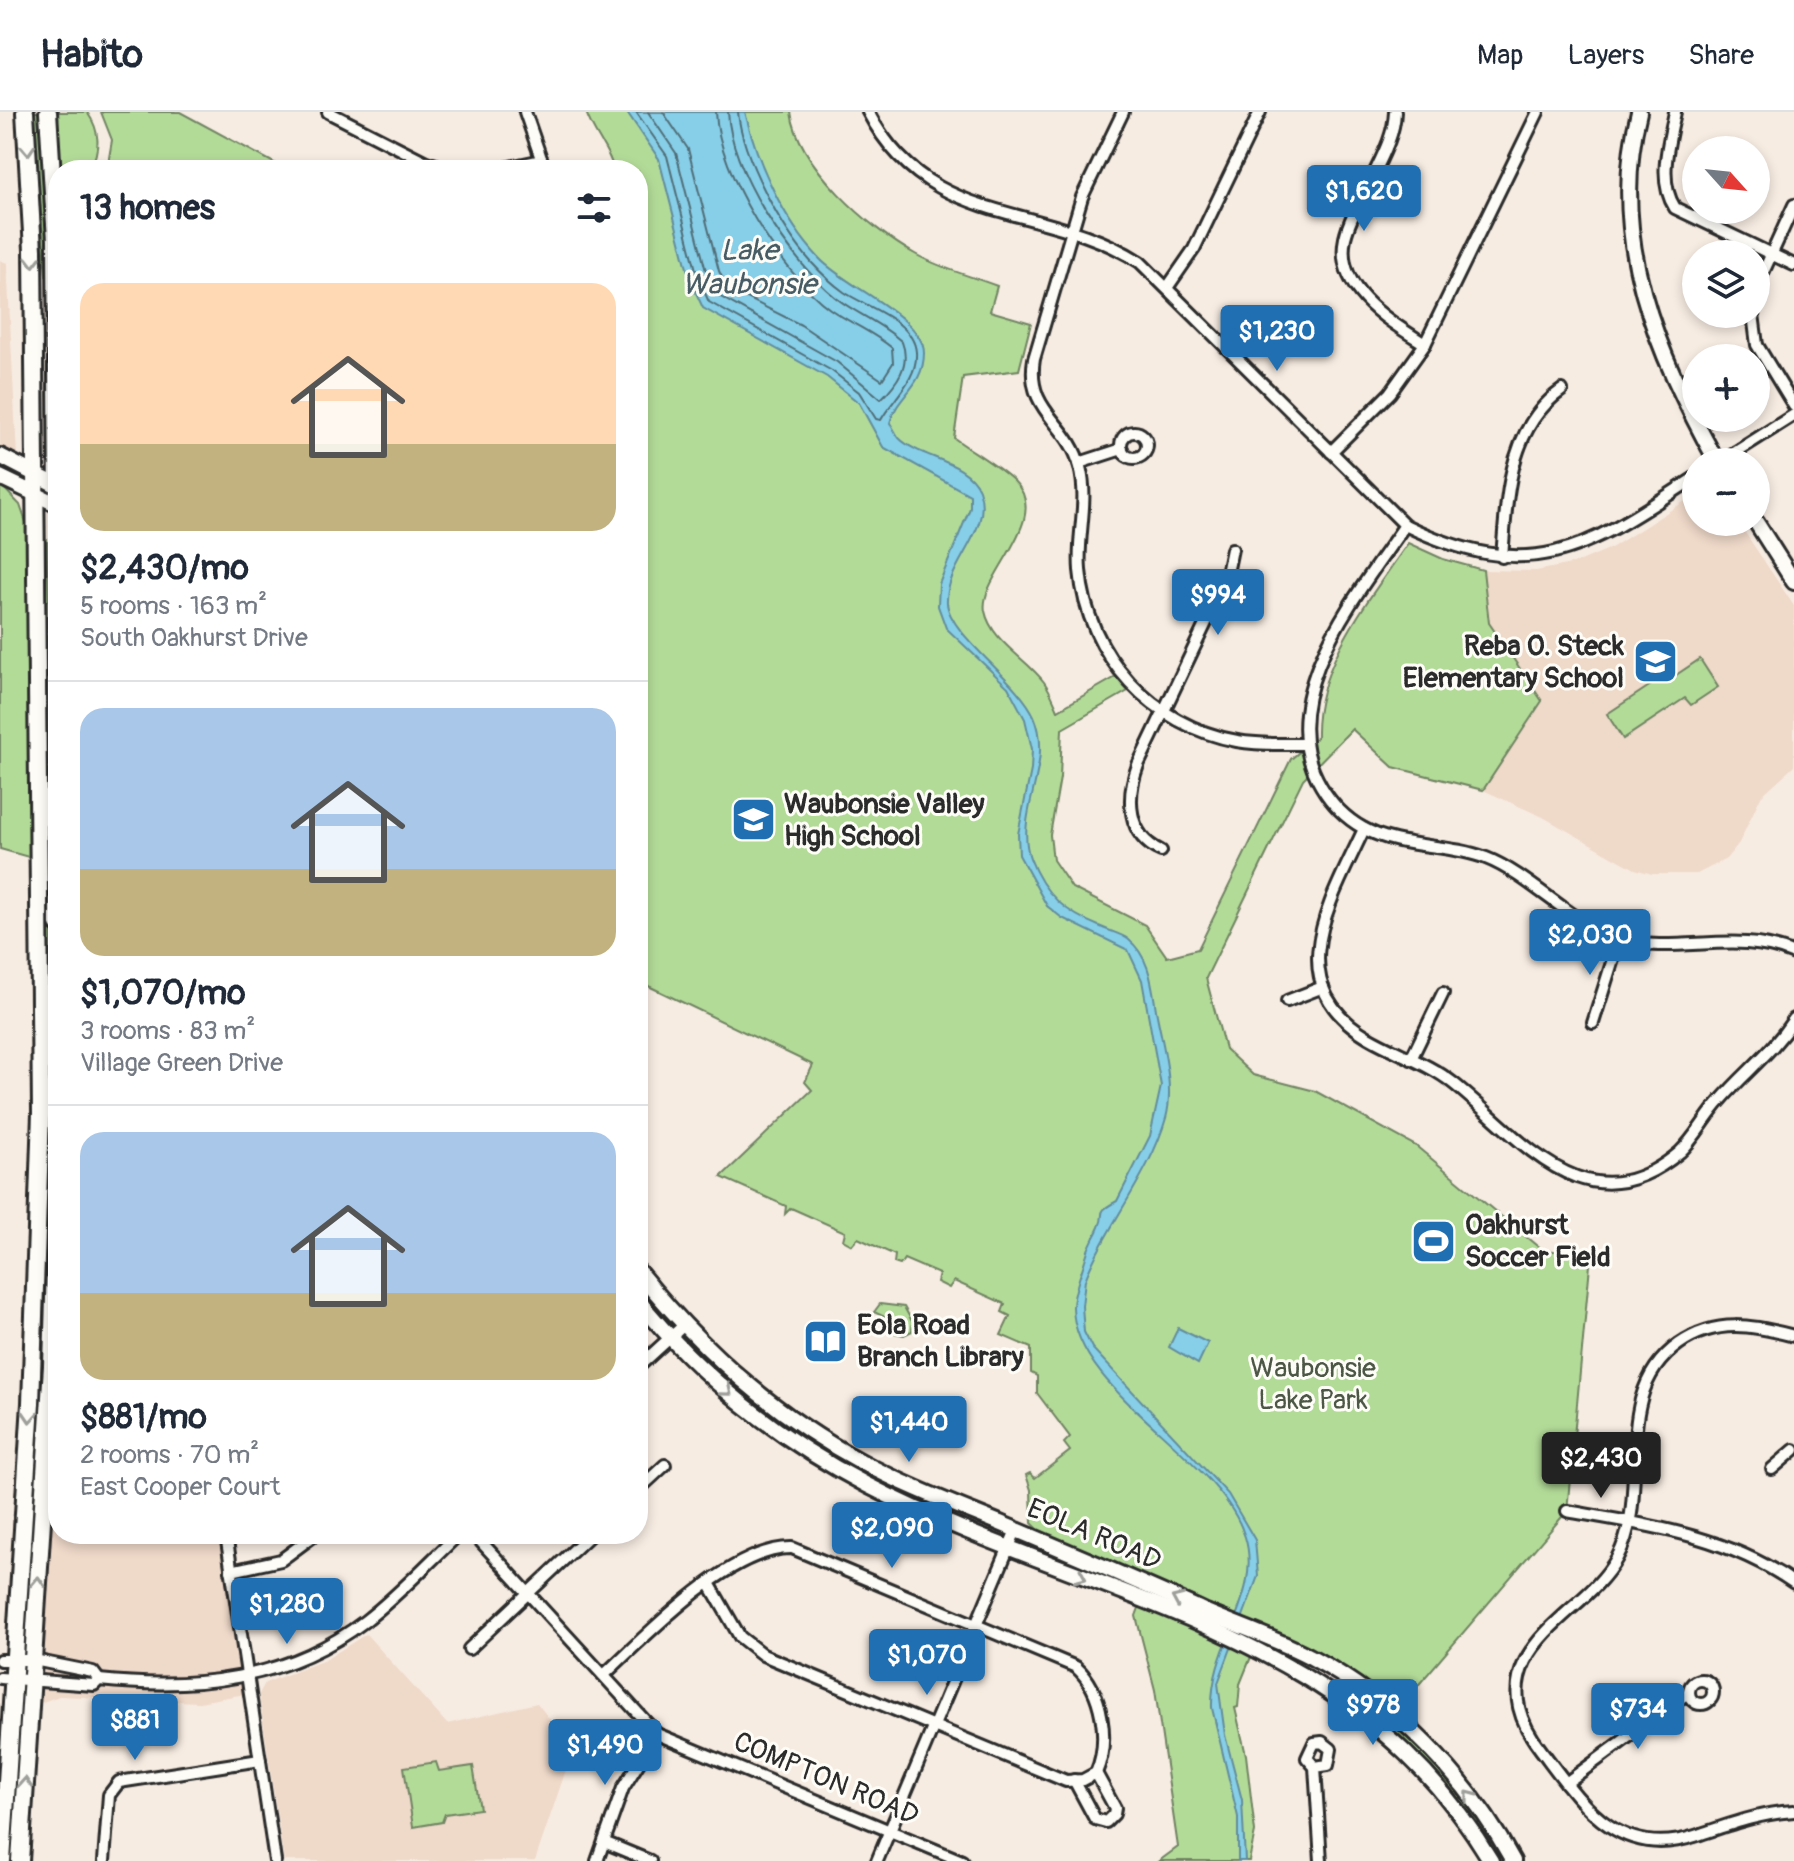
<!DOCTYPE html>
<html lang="en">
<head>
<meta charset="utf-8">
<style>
	:root { --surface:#fff; --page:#f2f2f3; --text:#1f2937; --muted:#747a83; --line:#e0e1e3; --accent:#1f6fb2 }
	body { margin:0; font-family:Pangolin,sans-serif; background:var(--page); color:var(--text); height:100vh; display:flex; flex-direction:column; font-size:30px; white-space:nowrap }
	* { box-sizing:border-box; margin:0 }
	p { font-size:26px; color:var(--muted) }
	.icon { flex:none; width:44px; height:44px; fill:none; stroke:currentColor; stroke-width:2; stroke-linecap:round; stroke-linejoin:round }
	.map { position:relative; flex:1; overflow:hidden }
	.side { position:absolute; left:48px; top:48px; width:600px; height:1384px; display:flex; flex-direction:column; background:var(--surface); border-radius:32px; box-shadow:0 4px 12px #0003 }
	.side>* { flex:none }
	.needle { width:52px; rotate:117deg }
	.buttons { position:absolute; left:1682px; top:24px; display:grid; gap:16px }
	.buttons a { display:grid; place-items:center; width:88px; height:88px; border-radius:50%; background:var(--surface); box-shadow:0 4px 12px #0003; font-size:40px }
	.price { position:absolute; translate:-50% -68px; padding:0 18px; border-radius:8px; background:var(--accent); color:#fff; font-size:26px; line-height:52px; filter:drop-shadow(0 2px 4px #0008) }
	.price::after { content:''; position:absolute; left:50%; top:48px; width:24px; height:18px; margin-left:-12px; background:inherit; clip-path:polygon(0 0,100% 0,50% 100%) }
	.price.on { background:#222; color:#fff }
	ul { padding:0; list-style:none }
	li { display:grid; align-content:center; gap:16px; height:424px; padding:0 32px }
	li+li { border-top:2px solid var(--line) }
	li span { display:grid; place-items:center; height:248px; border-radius:24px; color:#555 }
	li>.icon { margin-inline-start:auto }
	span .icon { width:144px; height:144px; fill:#fffc; stroke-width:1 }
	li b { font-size:34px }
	h2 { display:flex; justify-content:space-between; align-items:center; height:96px; padding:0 32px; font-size:34px }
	header { display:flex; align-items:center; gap:48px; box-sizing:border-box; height:112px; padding:0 40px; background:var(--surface); border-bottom:2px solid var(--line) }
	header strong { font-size:38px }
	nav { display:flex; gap:44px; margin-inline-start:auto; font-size:28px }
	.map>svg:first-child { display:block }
	.built { fill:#efd9c9 }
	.green { fill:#b3db98; stroke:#6f8362; stroke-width:2 }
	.water { fill:#87cfe8; stroke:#628d9c; stroke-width:2 }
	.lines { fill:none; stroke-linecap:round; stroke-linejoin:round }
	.shore { stroke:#506d77; stroke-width:2 }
	.street-casing { stroke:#2b2b2b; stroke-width:16 }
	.secondary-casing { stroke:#2b2b2b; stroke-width:20 }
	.primary-casing { stroke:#2b2b2b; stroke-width:22 }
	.street { stroke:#fdfcf7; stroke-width:10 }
	.secondary { stroke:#fdfcf7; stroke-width:14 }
	.primary { stroke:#fdfcf7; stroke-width:16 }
	.oneway { stroke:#9e9e9b }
	.labels { text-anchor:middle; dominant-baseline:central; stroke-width:6; stroke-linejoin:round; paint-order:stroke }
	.poi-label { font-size:28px; font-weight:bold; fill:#2b2b2b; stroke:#fdfcf7; text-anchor:start }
	.park-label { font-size:28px; fill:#4d5746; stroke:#fdfcf7 }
	.street-label { font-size:28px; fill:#2b2b2b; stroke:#fdfcf7 }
	.water-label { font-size:30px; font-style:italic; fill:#475c64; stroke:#fdfcf7 }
</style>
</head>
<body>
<header>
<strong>Habito</strong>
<nav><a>Map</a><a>Layers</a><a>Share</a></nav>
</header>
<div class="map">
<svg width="1794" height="1749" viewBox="0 0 1794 1749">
	<rect width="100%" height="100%" fill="#f7ece2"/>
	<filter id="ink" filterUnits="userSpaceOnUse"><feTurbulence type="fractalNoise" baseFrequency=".0125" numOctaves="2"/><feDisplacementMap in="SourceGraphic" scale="16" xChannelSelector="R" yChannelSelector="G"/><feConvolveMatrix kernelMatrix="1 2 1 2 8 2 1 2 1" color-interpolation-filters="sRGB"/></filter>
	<g filter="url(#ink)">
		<!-- built -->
		<g class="built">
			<path d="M0,148L7,151L17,345L0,337Z"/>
			<path d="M1696,382V410H1738L1794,494V654L1761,684L1739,731L1726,747L1697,762H1652L1635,757L1543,705L1483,678L1542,589L1489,511L1483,458L1536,459L1576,451L1611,436Z"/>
			<path d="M58,1164V1422H228L251,1581L199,1590L59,1584L40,1591Z"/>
			<path d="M366,1522L447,1612L537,1591L573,1637L535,1749H284L259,1582L265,1571L325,1548Z"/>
		</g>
		<!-- green -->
		<g class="green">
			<path d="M33,0H42L50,163L46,164Z"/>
			<path d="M55,0H87C101,20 100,37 90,58H58Z"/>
			<path d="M101,0H180L287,58H107L112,28Z"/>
			<path d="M586,0H791C798,54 870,117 915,142C939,156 971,164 997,174L990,199L1031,211L1019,258L963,265L954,326C973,340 997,353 1014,369C1054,407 978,464 985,499C991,529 1027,547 1044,570C1050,578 1054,589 1058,598L1116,565L1128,579L1062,617L1060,666L1050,723L1053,748L1072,776L1145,813L1167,845L1198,837L1291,647L1317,625C1315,553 1369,488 1408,431L1443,447L1483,458L1489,511L1542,589L1483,678L1393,655L1352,617L1303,667L1206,866L1225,937L1253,963L1315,979L1416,1034L1542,1138L1591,1142L1567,1399L1398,1597L1308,1550L1304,1555L1257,1530L1240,1572L1238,1595L1235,1596L1246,1643L1255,1720L1249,1749H1159L1178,1735L1155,1578L1136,1504L1143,1485L1107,1466L1146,1478L1150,1467L1041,1420L1032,1411L1031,1378L1026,1363L1030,1361L1035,1366L1070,1339L1064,1331L1070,1325L1037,1281V1264L1031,1261V1236L1001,1223L1010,1204L1002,1200L1005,1192L954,1169L949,1176L937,1170L939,1162L904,1147L900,1153L894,1151L895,1143L858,1126L852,1133L843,1128L845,1120L791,1096L785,1102L786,1094L721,1065L812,978L805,970L813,953L638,869V58H614C609,37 593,22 586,0Z"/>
			<path d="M0,372L20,393L30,422L32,746L0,737Z"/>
			<path d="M41,428H47L52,591V848H49Z"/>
			<path d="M1700,547L1718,575L1691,593L1685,586L1623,627L1607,602L1669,561L1673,565Z"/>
			<path d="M880,1192L904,1195L913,1211L912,1219L904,1223L895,1221L887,1206L874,1200Z"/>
			<path d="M754,1290L925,1386L924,1389C893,1380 763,1315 754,1290Z"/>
			<path d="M1366,1588C1423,1635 1467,1686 1506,1749H1498C1463,1688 1417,1636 1362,1593Z"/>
			<path d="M436,1650L439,1659L473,1654L480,1697L445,1702L442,1710L413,1715L404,1655Z"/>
		</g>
		<!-- water -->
		<g class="water">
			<path d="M627,0H745C757,50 783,108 819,146C844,174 924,205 924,241C924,275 896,284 890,311C893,315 896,322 899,326C920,347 967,348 979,378C994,418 945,452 947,491C949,522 1018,568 1034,604C1055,651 1014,701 1030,746C1044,783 1066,801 1101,815C1109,819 1121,822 1128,827C1150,845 1152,873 1156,898C1162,931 1175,973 1166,1006C1150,1063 1107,1112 1085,1168L1082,1194L1084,1220L1092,1236L1228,1382L1255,1428L1258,1464L1218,1571L1225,1623L1242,1688L1245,1749H1238V1705L1212,1596C1210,1534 1263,1482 1245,1425C1220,1343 1074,1281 1073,1195C1073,1181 1081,1162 1085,1148C1089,1131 1093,1129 1099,1115C1107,1099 1093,1102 1117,1089L1150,1024L1161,974L1142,868L1128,838L1062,806L1047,794L1019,743L1018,722L1031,658L1032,637L1025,607L1008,575L946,516L938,494L939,472L970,396V383L883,335L859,291L827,265L703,196L690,168L659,47Z"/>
			<path d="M1178,1216L1208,1231L1198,1252L1169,1235Z"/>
		</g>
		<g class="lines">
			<!-- shore -->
			<g class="shore">
				<path d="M636,0L667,44L698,166L709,190L832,259L859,280L876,307L881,308C892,287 918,268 916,240C914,209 866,195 844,180C833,172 821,161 812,151C782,118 742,45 738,0"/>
				<path d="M648,0L676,41L707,163L717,183L837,250L881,287C897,271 911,253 902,230C882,211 856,202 835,185C790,149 731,59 728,0"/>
				<path d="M663,0L688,37L719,159L727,176L801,213L882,268L893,251L892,236C873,220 850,211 830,197C782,162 718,61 716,0"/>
			</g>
			<defs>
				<g id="street">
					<path d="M328,0L426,50L452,58"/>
					<path d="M525,0L545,58"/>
					<path d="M868,0C930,119 1044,88 1140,150L1405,413C1534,475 1586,437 1696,365"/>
					<path d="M1123,0L1082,85L1034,247C1025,300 1069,310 1080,355C1089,389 1077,423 1080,458C1087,544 1153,614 1237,629C1259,633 1281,632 1304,632"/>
					<path d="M1395,0C1394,23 1383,43 1373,64C1364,83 1350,104 1345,126C1334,177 1389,209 1425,232"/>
					<path d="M1675,0C1669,30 1657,69 1675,96L1794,153"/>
					<path d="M496,58L542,48"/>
					<path d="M1167,176L1194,137L1260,0"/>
					<path d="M1756,176L1794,93"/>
					<path d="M1753,202L1757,233L1794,294"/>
					<circle cx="1134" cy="333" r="13"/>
					<path d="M1331,340L1390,281L1425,232L1538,0"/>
					<path d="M1720,350L1794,303"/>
					<path d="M1079,351L1122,337"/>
					<path d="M1405,413C1357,483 1269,587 1321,674C1331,691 1345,706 1363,716C1400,737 1447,731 1486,746C1530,763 1579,817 1620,828C1678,843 1738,817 1794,842"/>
					<path d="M1502,445C1507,385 1508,316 1562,278"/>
					<path d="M1364,717C1332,787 1277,871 1368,925C1395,941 1428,951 1453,971C1521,1025 1586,1120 1680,1040C1696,1025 1706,1004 1721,988C1747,958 1771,942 1794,907"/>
					<path d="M1161,739C1127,724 1126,685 1138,653L1225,471L1232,437"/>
					<path d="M1287,889L1323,875"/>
					<path d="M1593,911L1619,828"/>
					<path d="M1411,947L1443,881"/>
					<path d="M41,1001L58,1000"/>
					<path d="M1794,1224C1753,1213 1716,1206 1679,1232C1607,1283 1654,1379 1617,1446C1595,1486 1546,1508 1525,1549C1509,1582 1520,1611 1541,1638C1581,1691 1618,1749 1695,1724C1728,1713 1759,1701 1794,1699"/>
					<path d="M638,1255L684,1213"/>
					<path d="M1772,1357L1794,1338"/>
					<path d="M638,1378L665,1353"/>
					<path d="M1567,1399C1647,1413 1726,1423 1794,1471"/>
					<path d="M226,1422L275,1749"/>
					<path d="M474,1422L657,1622L962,1749"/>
					<path d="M231,1459L281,1448L316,1422"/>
					<path d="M709,1471L740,1525L763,1543L1066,1669L1083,1668L1096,1661"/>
					<path d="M469,1537L591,1422"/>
					<path d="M0,1548H34L93,1560L99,1568"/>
					<path d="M605,1562C649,1521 730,1435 792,1436L1076,1555C1103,1579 1110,1629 1096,1661"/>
					<path d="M0,1566L94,1573L99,1568C195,1578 286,1569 365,1509C399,1483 428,1451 459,1422"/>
					<circle cx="1701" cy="1580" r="12"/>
					<path d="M1315,1655L1328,1653L1331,1637L1322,1630L1314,1631L1307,1646L1315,1655L1321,1749"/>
					<path d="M1074,1668L1095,1707L1106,1710L1114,1702L1115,1696L1096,1661"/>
					<path d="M1566,1671L1689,1580"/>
					<path d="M604,1730L650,1749"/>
					<path d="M104,1749L109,1683L119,1670L260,1648"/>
					<path d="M597,1749L623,1676L657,1622"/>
					<path d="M877,1749L1016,1418"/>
				</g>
				<g id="secondary">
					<path d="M1639,0C1607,127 1657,241 1717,350"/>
					<path d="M0,344L58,374"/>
					<path d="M0,365L58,393"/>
					<path d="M1756,410L1794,470"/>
					<path d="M638,1159C700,1236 774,1303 862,1350C906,1374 954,1392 1000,1411C1069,1440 1138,1469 1206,1500C1241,1515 1277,1527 1311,1545C1395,1590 1468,1666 1513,1749"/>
					<path d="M638,1188C700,1265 780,1328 867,1373C1093,1490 1350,1512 1491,1749"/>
				</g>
				<g id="primary">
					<path d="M48,0L56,128L58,391"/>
					<path d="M58,759V812"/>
					<path d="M2,1749L31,1291L41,1001L33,138L25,0"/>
					<path d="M20,1749L52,1254L58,1053"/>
				</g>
			</defs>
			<!-- street casing -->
			<use href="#street" class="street-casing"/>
			<!-- secondary casing -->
			<use href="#secondary" class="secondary-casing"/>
			<!-- primary casing -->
			<use href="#primary" class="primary-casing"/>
			<!-- street -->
			<use href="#street" class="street"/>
			<!-- secondary -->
			<use href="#secondary" class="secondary"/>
			<!-- primary -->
			<use href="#primary" class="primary"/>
		</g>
		<!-- one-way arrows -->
		<defs><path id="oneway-chevron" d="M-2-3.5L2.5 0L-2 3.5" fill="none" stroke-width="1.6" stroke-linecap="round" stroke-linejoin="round" transform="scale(2)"/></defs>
		<g class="oneway">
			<use href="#oneway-chevron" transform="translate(28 38) rotate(87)"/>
			<use href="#oneway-chevron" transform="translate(33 150) rotate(90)"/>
			<use href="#oneway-chevron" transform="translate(727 1279) rotate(40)"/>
			<use href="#oneway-chevron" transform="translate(30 1305) rotate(94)"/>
			<use href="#oneway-chevron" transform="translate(1081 1465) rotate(23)"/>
			<use href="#oneway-chevron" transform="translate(38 1470) rotate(-87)"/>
			<use href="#oneway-chevron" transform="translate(1177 1487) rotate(-156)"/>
			<use href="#oneway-chevron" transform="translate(25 1671) rotate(-86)"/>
			<use href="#oneway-chevron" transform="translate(1470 1684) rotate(-128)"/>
		</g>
	</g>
	<!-- icons -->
	<defs>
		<symbol id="school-square" viewBox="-11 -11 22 22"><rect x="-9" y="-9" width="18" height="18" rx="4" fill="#1f6fb2" stroke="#fdfcf7"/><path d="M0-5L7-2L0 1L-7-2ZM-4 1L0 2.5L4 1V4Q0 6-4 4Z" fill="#fff"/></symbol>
		<symbol id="stadium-square" viewBox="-11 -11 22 22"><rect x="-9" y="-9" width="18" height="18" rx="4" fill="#1f6fb2" stroke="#fdfcf7"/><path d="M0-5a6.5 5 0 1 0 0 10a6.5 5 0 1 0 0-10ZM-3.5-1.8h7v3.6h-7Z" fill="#fff"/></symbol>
		<symbol id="library-square" viewBox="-11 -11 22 22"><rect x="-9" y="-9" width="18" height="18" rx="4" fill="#1f6fb2" stroke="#fdfcf7"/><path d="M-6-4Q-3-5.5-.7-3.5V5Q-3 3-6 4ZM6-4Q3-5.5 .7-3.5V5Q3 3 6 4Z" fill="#fff"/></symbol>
	</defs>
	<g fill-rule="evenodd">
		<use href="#school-square" x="1630" y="524" width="51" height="51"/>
		<use href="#school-square" x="728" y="682" width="51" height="51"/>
		<use href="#stadium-square" x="1408" y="1104" width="51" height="51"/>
		<use href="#library-square" x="800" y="1204" width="51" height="51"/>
	</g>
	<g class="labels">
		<!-- poi labels -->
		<g class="poi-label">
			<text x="1624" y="534" text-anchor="end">Reba O. Steck<tspan x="1624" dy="32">Elementary School</tspan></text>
			<text x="784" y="692">Waubonsie Valley<tspan x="784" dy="32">High School</tspan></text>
			<text x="1465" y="1113">Oakhurst<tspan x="1465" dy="32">Soccer Field</tspan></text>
			<text x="857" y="1213">Eola Road<tspan x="857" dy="32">Branch Library</tspan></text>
		</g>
		<!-- park labels -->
		<g class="park-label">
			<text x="1313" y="1256">Waubonsie<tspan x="1313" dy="32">Lake Park</tspan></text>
		</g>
		<!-- street labels -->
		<g class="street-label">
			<text transform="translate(1094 1423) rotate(23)">EOLA ROAD</text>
			<text transform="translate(826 1667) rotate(23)">COMPTON ROAD</text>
		</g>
		<!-- water labels -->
		<g class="water-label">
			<text x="749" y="138">Lake<tspan x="749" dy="34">Waubonsie</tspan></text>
		</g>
	</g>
</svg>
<div class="buttons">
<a><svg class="needle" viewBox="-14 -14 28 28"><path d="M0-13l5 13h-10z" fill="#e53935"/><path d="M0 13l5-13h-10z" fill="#747a83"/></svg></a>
<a><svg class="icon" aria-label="layers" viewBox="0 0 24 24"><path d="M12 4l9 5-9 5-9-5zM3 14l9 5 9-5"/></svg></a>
<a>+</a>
<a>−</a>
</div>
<b class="price" style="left:1364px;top:121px">$1,620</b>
<b class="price" style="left:1277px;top:261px">$1,230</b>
<b class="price" style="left:1218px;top:525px">$994</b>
<b class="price" style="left:1590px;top:865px">$2,030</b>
<b class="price" style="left:909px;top:1352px">$1,440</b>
<b class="price on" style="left:1601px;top:1388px">$2,430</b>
<b class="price" style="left:892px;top:1458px">$2,090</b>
<b class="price" style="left:287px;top:1534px">$1,280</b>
<b class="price" style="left:927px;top:1585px">$1,070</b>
<b class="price" style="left:1373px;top:1635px">$978</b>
<b class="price" style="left:1638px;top:1639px">$734</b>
<b class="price" style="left:135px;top:1650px">$881</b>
<b class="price" style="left:605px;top:1675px">$1,490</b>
<section class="side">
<h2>13 homes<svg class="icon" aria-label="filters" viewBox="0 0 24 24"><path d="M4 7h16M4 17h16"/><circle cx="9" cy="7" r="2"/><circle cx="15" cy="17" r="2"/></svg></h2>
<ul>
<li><span style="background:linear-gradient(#ffd9b3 65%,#c2b280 0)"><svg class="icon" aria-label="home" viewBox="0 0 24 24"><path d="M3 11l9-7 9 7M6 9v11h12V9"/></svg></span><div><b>$2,430/mo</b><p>5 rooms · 163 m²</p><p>South Oakhurst Drive</p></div></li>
<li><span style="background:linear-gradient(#a9c7e8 65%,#c2b280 0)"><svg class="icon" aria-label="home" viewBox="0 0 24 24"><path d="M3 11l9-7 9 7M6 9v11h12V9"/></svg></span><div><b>$1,070/mo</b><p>3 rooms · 83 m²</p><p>Village Green Drive</p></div></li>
<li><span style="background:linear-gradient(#a9c7e8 65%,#c2b280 0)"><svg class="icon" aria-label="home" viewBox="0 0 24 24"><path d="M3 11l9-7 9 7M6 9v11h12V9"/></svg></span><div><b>$881/mo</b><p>2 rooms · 70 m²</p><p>East Cooper Court</p></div></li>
</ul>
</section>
</div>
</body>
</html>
